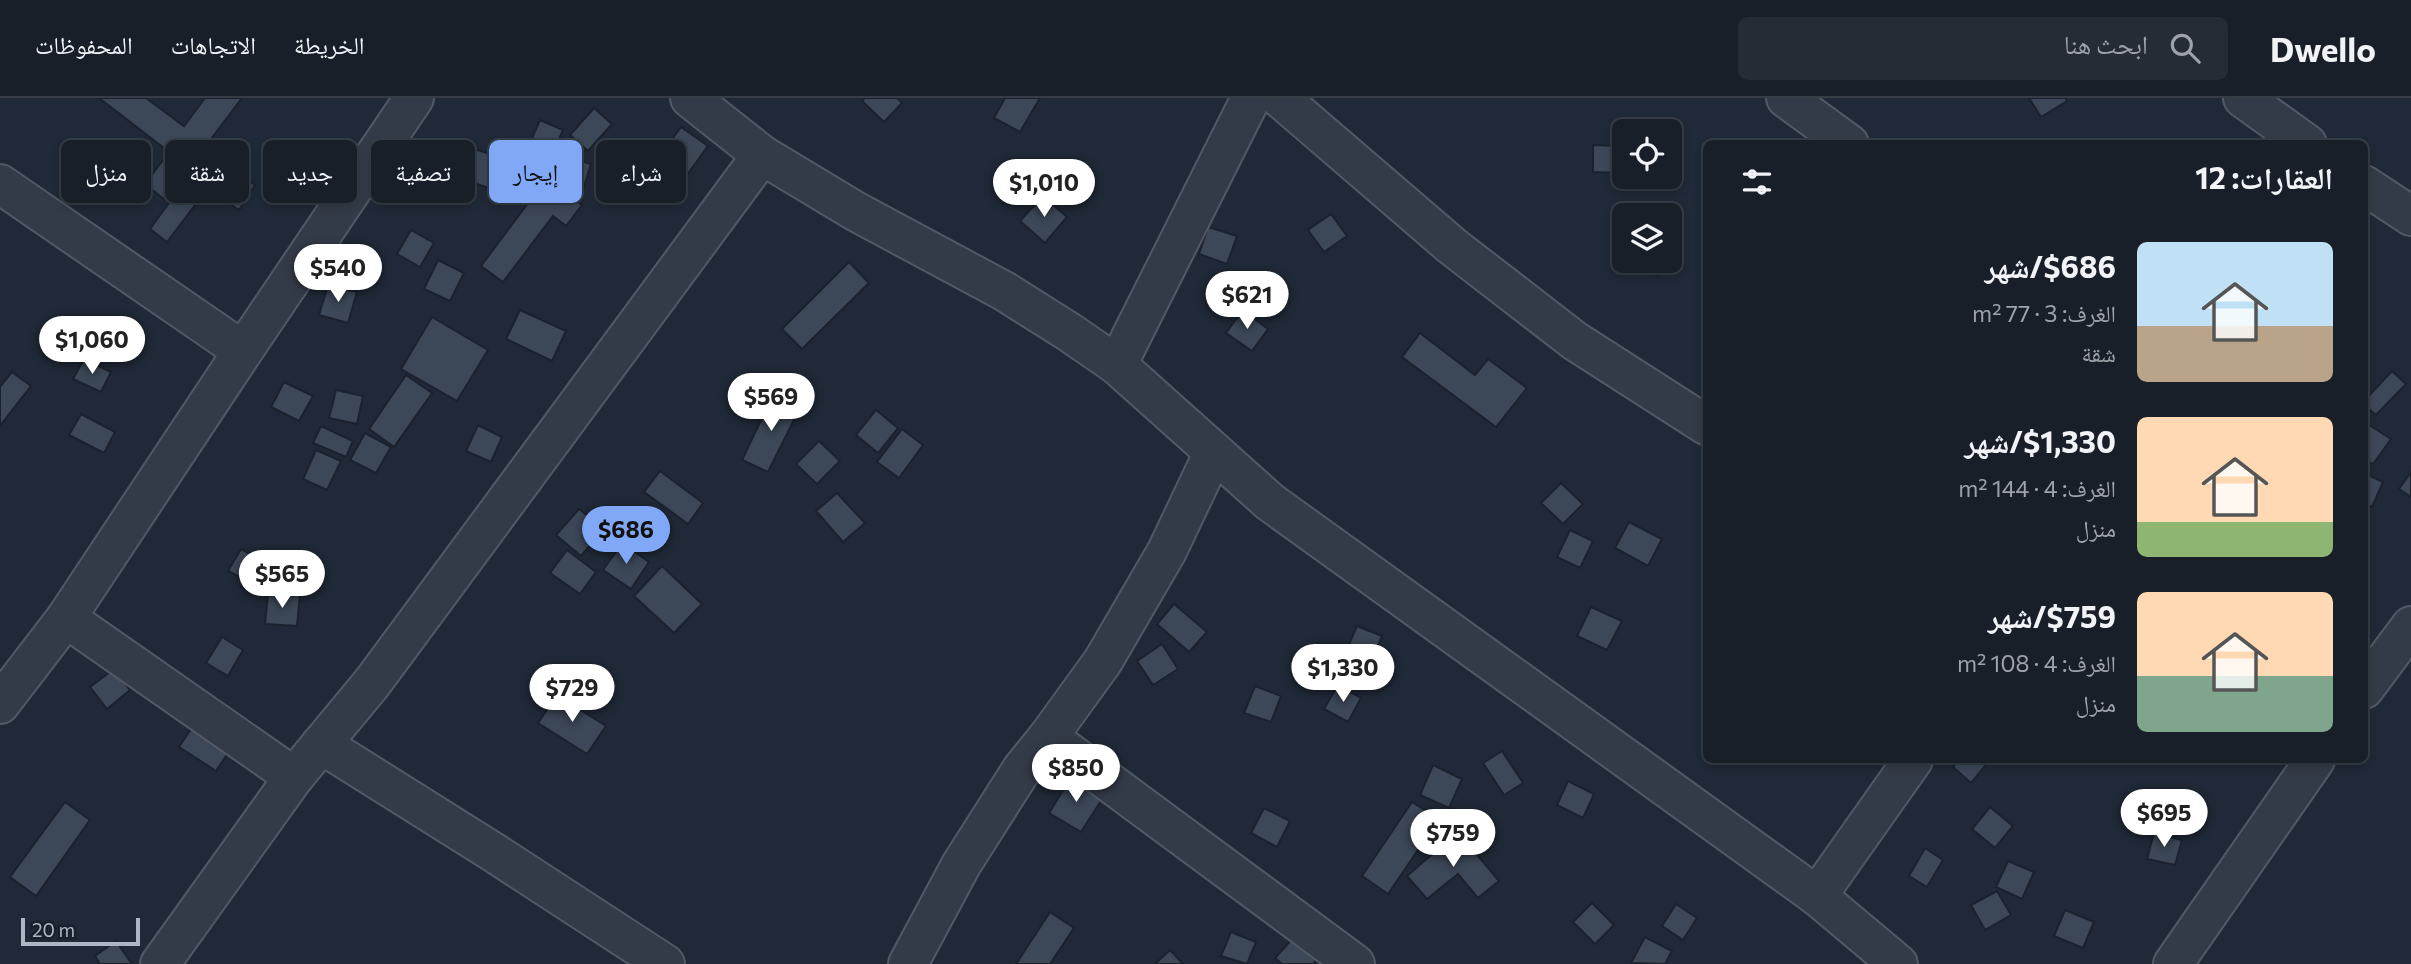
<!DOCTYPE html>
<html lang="ar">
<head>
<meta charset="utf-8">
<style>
	:root { --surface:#181f29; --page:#252c35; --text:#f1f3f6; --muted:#9fa2a8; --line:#363d46; --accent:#81a8f6 }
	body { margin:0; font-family:Commissioner,"Noto Naskh Arabic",sans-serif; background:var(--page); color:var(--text); direction:rtl; height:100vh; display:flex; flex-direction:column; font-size:26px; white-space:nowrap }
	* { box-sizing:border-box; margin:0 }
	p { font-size:23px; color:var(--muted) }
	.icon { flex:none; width:38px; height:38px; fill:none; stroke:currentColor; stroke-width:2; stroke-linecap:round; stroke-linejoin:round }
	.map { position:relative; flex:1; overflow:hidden; direction:ltr }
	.panel { position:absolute; left:1703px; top:42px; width:665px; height:623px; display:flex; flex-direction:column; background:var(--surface); border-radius:10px; box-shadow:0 4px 10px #0003,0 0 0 2px var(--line); direction:rtl }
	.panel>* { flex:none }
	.hud { position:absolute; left:21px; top:42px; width:665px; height:63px; direction:rtl; display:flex; gap:14px }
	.fabs { position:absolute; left:1612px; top:21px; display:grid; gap:14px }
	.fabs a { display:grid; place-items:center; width:70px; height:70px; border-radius:10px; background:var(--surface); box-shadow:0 4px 10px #0003,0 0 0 2px var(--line); font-size:35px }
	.scale { position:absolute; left:21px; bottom:18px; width:119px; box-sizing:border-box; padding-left:7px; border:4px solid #aeb6c4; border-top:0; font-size:19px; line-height:24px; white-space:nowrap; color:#aeb6c4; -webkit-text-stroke:5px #19202c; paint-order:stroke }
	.price { position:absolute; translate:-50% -60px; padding:0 16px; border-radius:24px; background:#fff; color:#222; font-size:23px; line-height:46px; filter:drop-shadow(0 2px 4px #0008) }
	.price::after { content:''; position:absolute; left:50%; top:42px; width:21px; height:16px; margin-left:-10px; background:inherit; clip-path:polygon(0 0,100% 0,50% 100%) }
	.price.on { background:var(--accent); color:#111 }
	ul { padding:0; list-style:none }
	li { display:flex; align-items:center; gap:21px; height:175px; padding:0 35px }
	li span { display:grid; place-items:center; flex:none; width:196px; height:140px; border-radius:10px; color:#555 }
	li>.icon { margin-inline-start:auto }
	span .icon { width:84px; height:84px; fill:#fffc; stroke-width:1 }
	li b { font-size:30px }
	h2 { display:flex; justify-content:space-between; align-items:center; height:84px; padding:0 35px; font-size:30px }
	.chip { padding:0 24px; border-radius:10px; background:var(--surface); box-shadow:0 4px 10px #0003,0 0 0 2px var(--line); font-size:24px; line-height:63px }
	.chip.on { background:var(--accent); color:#111 }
	header { display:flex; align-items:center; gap:42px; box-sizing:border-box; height:98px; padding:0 35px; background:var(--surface); border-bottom:2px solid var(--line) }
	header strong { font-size:33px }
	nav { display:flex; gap:38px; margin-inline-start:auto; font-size:24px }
	.search { width:490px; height:63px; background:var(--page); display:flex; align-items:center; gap:18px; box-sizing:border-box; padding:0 24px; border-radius:10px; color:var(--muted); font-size:26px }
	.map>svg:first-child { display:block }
	.building { fill:#3c4757; stroke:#1b222e; stroke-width:2 }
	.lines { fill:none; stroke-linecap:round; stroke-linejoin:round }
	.minor-casing { stroke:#515965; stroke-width:42 }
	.minor { stroke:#343b48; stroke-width:38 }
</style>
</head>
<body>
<header>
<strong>Dwello</strong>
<div class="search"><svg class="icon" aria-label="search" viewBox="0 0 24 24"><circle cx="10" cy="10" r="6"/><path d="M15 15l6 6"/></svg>ابحث هنا</div>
<nav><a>الخريطة</a><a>الاتجاهات</a><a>المحفوظات</a></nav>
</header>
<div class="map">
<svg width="2411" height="866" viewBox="0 0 2411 866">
	<rect width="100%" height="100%" fill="#202937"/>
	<!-- building -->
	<g class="building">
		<path d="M99,0H146L184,28L205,0H242L165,102L145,86L169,54Z"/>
		<path d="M865,0H897L902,5L884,24L862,3Z"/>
		<path d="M1005,0H1040L1020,34L994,20Z"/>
		<path d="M2029,0H2065L2067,3L2041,19Z"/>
		<path d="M594,10L612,26L588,53L570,37Z"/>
		<path d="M540,22L563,32L548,66L525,56Z"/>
		<path d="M681,29L708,48L676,92L649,73Z"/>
		<path d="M459,46L536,71L526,102L449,77Z"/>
		<path d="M1593,47L1622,48V75L1593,74Z"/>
		<path d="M209,55L255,87L239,112L192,80Z"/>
		<path d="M558,56L591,66L583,92L550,82Z"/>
		<path d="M546,81L582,107L566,128L553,118L503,184L481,168Z"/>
		<path d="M177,94L195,107L167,144L150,131Z"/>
		<path d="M1043,98L1067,119L1045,145L1020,123Z"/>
		<path d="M1331,116L1347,138L1324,154L1308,132Z"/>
		<path d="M1208,129L1237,138L1227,166L1199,156Z"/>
		<path d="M411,132L434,145L420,169L397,156Z"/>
		<path d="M438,162L464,175L450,203L424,191Z"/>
		<path d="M1632,163H1661L1657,177L1630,170Z"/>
		<path d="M849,164L869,185L802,251L782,231Z"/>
		<path d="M328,187L357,194L348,225L319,217Z"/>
		<path d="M520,212L566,233L552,263L506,241Z"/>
		<path d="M1243,212L1268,231L1252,253L1226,235Z"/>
		<path d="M432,219L488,252L457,303L401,271Z"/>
		<path d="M1420,235L1475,277L1488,261L1527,290L1496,329L1402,259Z"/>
		<path d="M84,261L111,274L101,294L73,281Z"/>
		<path d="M2392,273L2406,286L2376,317L2364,307V303Z"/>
		<path d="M12,274L31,288L0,328V289Z"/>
		<path d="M406,277L432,295L394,349L369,331Z"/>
		<path d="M284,284L313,298L299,323L271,309Z"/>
		<path d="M336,292L363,298L357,326L329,320Z"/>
		<path d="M773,297L800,310L768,374L742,362Z"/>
		<path d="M876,312L898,330L878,355L856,337Z"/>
		<path d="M81,316L115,334L104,355L69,337Z"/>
		<path d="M2366,325L2391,341L2373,366L2364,361V328Z"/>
		<path d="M478,327L502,339L491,364L466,353Z"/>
		<path d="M321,328L353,343L346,359L313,345Z"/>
		<path d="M902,331L923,347L899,380L877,364Z"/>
		<path d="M365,335L391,349L376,375L350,362Z"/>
		<path d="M819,343L840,363L817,386L796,366Z"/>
		<path d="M316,352L341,363L327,392L303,381Z"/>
		<path d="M660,373L703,405L688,426L644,394Z"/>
		<path d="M2411,374V399L2399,391Z"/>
		<path d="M2364,375L2383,384L2372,409L2364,405Z"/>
		<path d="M1561,385L1583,406L1563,426L1541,405Z"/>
		<path d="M837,395L865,425L843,444L816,413Z"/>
		<path d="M579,411L604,431L581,458L556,437Z"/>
		<path d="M1629,424L1662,441L1648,468L1615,450Z"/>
		<path d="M1570,432L1593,443L1580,470L1557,459Z"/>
		<path d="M622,445L649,464L631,491L603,472Z"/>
		<path d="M241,451L271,467L259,489L228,473Z"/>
		<path d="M567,452L596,474L580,496L550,475Z"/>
		<path d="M662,468L702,506L674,535L634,498Z"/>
		<path d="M268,495L300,497L297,528L265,526Z"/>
		<path d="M1174,506L1207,534L1189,554L1157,526Z"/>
		<path d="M1591,509L1622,523L1607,552L1577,538Z"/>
		<path d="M1357,528L1382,538L1371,564L1346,553Z"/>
		<path d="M222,539L243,552L228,578L206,565Z"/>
		<path d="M1162,546L1178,571L1153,587L1137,563Z"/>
		<path d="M114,571L130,592L107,611L90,589Z"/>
		<path d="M1338,587L1361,600L1348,624L1324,611Z"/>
		<path d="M1255,588L1281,598L1271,624L1244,615Z"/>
		<path d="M557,597L606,628L587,656L538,625Z"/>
		<path d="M195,625L232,649L216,673L179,649Z"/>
		<path d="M1502,653L1523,685L1504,697L1483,665Z"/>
		<path d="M1959,662H1990L1971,685L1953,669Z"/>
		<path d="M1433,667L1462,681L1449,710L1420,697Z"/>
		<path d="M1072,678L1104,698L1081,734L1049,715Z"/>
		<path d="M1568,683L1594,696L1583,720L1557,707Z"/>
		<path d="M65,704L90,722L36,798L10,779Z"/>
		<path d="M1412,704L1439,721L1388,796L1362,778Z"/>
		<path d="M1990,709L2013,728L1995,750L1972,731Z"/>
		<path d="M1264,710L1290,723L1277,749L1251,735Z"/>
		<path d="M1458,734L1499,783L1478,800L1458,776L1427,801L1407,778Z"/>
		<path d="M2154,735L2182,742L2175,767L2147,761Z"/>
		<path d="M1925,750L1943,762L1927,789L1909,778Z"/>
		<path d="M2008,763L2034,774L2022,801L1996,789Z"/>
		<path d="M1997,793L2011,817L1985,832L1971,807Z"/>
		<path d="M1592,805L1614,827L1595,846L1573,824Z"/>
		<path d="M1676,806L1697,820L1683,842L1662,828Z"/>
		<path d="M2065,812L2094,824L2083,850L2054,838Z"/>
		<path d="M1050,814L1074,830L1050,866H1016Z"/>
		<path d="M1231,834L1256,844L1247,866L1221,858Z"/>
		<path d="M1645,839L1672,853L1665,866L1631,865Z"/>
		<path d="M1293,840L1317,861L1313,866H1282L1275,860Z"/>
		<path d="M116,843L132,866H100L95,858Z"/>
		<path d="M1170,852L1183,866H1155Z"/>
	</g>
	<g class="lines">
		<defs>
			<g id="minor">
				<path d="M690,0L762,57L855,113L1004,193L1069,234L1117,267L1270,404L1817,798L1898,866"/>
				<path d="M1280,0L1452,148L1575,243L1706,327"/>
				<path d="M1786,0L1849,46"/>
				<path d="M2243,0L2307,46"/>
				<path d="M0,86L243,253"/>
				<path d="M2364,87L2411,118"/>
				<path d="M1117,267L1251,0"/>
				<path d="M66,520L294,679"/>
				<path d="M2364,591L2411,528"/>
				<path d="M0,606L66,520L243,253L414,0"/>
				<path d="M1048,639L1355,866"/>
				<path d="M321,646L493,754L665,866"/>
				<path d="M1817,798L1913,662"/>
				<path d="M160,866L294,679L372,585L762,57"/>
				<path d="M908,866L961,767L1022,671L1048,639L1103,563L1167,453L1214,354"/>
				<path d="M2173,866L2315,662"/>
			</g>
		</defs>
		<!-- minor casing -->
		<use href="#minor" class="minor-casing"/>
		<!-- minor -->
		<use href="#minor" class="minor"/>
	</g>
</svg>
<div class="fabs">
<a><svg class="icon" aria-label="locate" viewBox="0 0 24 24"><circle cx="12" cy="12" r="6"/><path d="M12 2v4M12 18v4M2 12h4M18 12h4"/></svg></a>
<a><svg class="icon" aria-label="layers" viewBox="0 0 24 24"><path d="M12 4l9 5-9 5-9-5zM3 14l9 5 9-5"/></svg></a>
</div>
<div class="scale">20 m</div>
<b class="price" style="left:1044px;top:121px">$1,010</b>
<b class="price" style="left:338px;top:206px">$540</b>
<b class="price" style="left:1247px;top:233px">$621</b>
<b class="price" style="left:92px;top:278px">$1,060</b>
<b class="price" style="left:771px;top:335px">$569</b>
<b class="price on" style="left:626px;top:468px">$686</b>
<b class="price" style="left:282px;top:512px">$565</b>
<b class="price" style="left:1343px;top:606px">$1,330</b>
<b class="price" style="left:572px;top:626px">$729</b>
<b class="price" style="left:1076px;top:706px">$850</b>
<b class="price" style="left:2164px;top:751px">$695</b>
<b class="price" style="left:1453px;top:771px">$759</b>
<div class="hud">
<a class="chip">شراء</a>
<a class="chip on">إيجار</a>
<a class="chip">تصفية</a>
<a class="chip">جديد</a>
<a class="chip">شقة</a>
<a class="chip">منزل</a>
</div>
<section class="panel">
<h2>العقارات: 12<svg class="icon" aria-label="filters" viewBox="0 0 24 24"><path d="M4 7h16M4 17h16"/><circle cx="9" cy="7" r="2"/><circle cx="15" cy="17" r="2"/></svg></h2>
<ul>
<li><span style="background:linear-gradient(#bfe0f5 60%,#b9a48a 0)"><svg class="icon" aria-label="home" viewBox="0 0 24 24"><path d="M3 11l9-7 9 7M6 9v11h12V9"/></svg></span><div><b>$686/شهر</b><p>الغرف: 3 · 77 m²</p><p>شقة</p></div></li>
<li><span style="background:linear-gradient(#ffd9b3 75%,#8fb573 0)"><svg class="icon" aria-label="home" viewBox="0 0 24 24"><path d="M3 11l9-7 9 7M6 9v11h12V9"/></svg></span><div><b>$1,330/شهر</b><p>الغرف: 4 · 144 m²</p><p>منزل</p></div></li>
<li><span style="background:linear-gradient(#ffd9b3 60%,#7fa58c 0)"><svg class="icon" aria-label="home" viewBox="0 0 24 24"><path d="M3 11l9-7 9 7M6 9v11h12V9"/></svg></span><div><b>$759/شهر</b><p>الغرف: 4 · 108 m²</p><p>منزل</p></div></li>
</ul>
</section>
</div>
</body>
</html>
